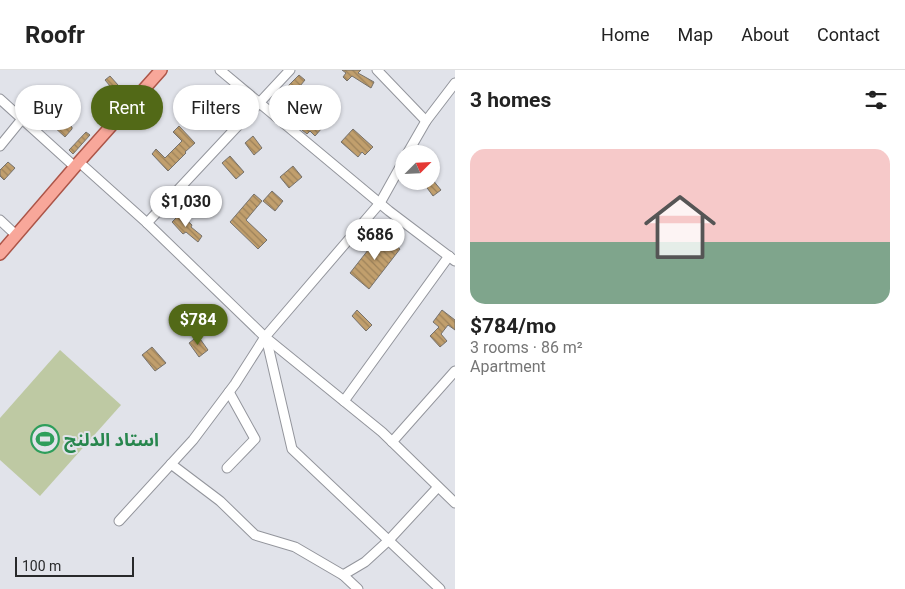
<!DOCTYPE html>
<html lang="en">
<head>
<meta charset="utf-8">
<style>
	:root { --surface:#fff; --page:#f2f2f2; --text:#222; --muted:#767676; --line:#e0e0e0; --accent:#526917 }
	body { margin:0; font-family:Roboto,"Noto Sans Arabic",sans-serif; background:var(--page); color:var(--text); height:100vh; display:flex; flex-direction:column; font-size:19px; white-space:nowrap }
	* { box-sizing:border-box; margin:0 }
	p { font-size:16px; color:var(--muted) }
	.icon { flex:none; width:28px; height:28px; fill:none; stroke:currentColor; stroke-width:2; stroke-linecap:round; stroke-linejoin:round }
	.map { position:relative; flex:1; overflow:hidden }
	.panel { display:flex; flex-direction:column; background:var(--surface); width:450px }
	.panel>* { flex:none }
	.banner { position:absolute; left:15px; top:15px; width:365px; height:45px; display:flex; gap:10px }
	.needle { width:32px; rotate:66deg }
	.fabs { position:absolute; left:395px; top:75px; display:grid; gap:10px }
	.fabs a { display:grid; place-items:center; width:45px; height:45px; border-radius:50%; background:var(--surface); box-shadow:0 1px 4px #0004; font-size:25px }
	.scale { position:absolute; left:15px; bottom:12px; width:119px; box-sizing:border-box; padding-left:5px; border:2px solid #28292b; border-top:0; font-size:14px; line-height:18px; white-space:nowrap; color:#28292b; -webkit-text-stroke:4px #e1e3ea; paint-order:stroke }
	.price { position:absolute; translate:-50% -42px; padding:0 11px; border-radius:18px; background:#fff; color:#222; font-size:16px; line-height:32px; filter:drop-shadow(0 1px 2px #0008) }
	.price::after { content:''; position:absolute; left:50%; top:30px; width:15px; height:11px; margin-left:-8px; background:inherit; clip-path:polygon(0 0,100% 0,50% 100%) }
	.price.on { background:var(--accent); color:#fff }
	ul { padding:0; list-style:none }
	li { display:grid; align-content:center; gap:10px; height:265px; padding:0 15px }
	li+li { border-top:1px solid var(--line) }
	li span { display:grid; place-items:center; height:155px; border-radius:15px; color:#555 }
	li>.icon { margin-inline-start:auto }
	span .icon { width:90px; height:90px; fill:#fffc; stroke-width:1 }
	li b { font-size:21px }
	h2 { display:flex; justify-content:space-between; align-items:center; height:60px; padding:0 15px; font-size:21px }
	.chip { padding:0 18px; border-radius:22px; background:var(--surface); box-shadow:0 1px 4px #0004; font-size:18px; line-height:45px }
	.chip.on { background:var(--accent); color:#fff }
	header { display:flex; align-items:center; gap:30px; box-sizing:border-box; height:70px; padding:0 25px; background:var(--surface); border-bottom:1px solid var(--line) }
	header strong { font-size:24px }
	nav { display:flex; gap:28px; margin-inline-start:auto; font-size:18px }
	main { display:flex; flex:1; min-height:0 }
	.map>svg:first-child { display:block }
	.park { fill:#bec9a3 }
	.building { fill:url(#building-back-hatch); stroke:#76726d }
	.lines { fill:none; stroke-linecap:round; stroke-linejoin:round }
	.minor-casing { stroke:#93959c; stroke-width:11 }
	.major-casing { stroke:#ac5548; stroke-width:14 }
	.minor { stroke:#fff; stroke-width:9 }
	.major { stroke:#f8a79a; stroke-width:11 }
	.labels { text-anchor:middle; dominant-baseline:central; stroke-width:4; stroke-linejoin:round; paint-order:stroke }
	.leisure-label { font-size:18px; font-weight:bold; fill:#27864d; stroke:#e1e3ea; text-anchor:start }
</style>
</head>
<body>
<header>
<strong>Roofr</strong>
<nav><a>Home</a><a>Map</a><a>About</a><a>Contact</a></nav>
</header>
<main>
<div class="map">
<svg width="455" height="519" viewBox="0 0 455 519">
	<defs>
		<pattern id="building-back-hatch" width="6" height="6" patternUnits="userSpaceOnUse" patternTransform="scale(1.25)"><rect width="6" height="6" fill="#c19f6d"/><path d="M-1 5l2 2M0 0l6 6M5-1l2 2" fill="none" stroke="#9d825a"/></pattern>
	</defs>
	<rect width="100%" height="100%" fill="#e1e3ea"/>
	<!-- park -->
	<path class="park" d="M60,280L121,335L40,426L0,390V348Z"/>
	<!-- building -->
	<g class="building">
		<path d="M342,0H361L358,3L374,12L371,18L352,6L347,11L343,7L346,3Z"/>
		<path d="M299,5L305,10L300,16L308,24L296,36L283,21Z"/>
		<path d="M110,6L126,24L121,29L105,10Z"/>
		<path d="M208,23L221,34L214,43L206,36L207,34L202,30Z"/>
		<path d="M52,40L56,44L58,43L72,57V59L65,67L52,55L47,60L39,53Z"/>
		<path d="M315,49L322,58L315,66L310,61L307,64L302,60Z"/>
		<path d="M179,56L195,73L185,82L186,83L168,101L152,84L156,79L165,88L182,71L173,62Z"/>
		<path d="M353,59L373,77L365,85L362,82L358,87L341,72Z"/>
		<path d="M86,62L90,65L73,84L69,80Z"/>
		<path d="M253,66L262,78L254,85L245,73Z"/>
		<path d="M230,86L244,102L236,109L222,93Z"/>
		<path d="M8,92L15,98L4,110L0,106V100Z"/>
		<path d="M293,96L302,107L289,118L280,107Z"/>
		<path d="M432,109L441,120L433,126L425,115Z"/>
		<path d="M200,117L217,131L212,138L195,124Z"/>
		<path d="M272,121L283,131L275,141L263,131Z"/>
		<path d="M254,124L262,131L246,150L267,170L258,179L230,152Z"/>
		<path d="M180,144L192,155L191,157L202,166L198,172L186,162L183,164L172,152Z"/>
		<path d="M383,161L390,166L388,170L400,179L369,219L350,203Z"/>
		<path d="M357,240L372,255L366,261L352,246Z"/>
		<path d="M442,240L455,250V260L448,255L441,264L447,271L440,277L430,266L439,257L433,252Z"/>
		<path d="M198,266L208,280L199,287L189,273Z"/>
		<path d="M152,277L166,293L155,301L142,285Z"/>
	</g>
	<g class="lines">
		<defs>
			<g id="minor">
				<path d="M220,0L389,141L455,191"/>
				<path d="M377,0L426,51"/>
				<path d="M0,29L75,97"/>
				<path d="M0,76L22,49"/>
				<path d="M407,84L426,51L455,13"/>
				<path d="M79,92L147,153L265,267L382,362L455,433"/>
				<path d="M0,150L16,165"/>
				<path d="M147,153L290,0"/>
				<path d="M266,267L292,379L440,519"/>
				<path d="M344,331L449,186"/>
				<path d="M392,372L455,301"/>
				<path d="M171,394L220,431L255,465L295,477L343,505L365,492L389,470L438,417"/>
				<path d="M227,398L255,369L229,322"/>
				<path d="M119,451L193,370L235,314L265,267L380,133L404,90"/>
				<path d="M343,505L358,519"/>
			</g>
			<path id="major" d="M0,184L79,92L161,0"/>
		</defs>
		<!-- minor casing -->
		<use href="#minor" class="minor-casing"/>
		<!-- major casing -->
		<use href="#major" class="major-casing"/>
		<!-- minor -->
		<use href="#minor" class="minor"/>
		<!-- major -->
		<use href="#major" class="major"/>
	</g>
	<!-- icons -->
	<defs>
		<symbol id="stadium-ring" viewBox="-11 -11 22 22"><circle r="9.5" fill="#e1e3ea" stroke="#2e9e5b" stroke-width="1.5"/><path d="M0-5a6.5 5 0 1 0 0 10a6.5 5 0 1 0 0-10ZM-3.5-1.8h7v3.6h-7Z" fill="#2e9e5b"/></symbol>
	</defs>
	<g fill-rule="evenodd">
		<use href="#stadium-ring" x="29" y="353" width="32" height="32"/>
	</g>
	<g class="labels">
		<!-- leisure labels -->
		<g class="leisure-label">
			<text x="64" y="369">استاد الدلنج</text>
		</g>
	</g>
</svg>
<div class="fabs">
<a><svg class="needle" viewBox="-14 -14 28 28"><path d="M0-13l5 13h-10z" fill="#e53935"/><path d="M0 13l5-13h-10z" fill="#767676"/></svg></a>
</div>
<div class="scale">100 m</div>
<b class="price" style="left:186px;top:158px">$1,030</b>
<b class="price" style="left:375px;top:191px">$686</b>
<b class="price on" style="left:198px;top:276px">$784</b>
<div class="banner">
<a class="chip">Buy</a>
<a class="chip on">Rent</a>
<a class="chip">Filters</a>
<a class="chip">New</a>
</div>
</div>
<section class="panel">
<h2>3 homes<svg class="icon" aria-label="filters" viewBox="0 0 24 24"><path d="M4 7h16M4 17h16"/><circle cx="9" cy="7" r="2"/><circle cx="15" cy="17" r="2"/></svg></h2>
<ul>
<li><span style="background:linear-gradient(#f6c9c9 60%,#7fa58c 0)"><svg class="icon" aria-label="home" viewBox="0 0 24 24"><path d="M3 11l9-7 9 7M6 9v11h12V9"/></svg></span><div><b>$784/mo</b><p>3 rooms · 86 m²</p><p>Apartment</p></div></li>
</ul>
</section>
</main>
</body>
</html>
